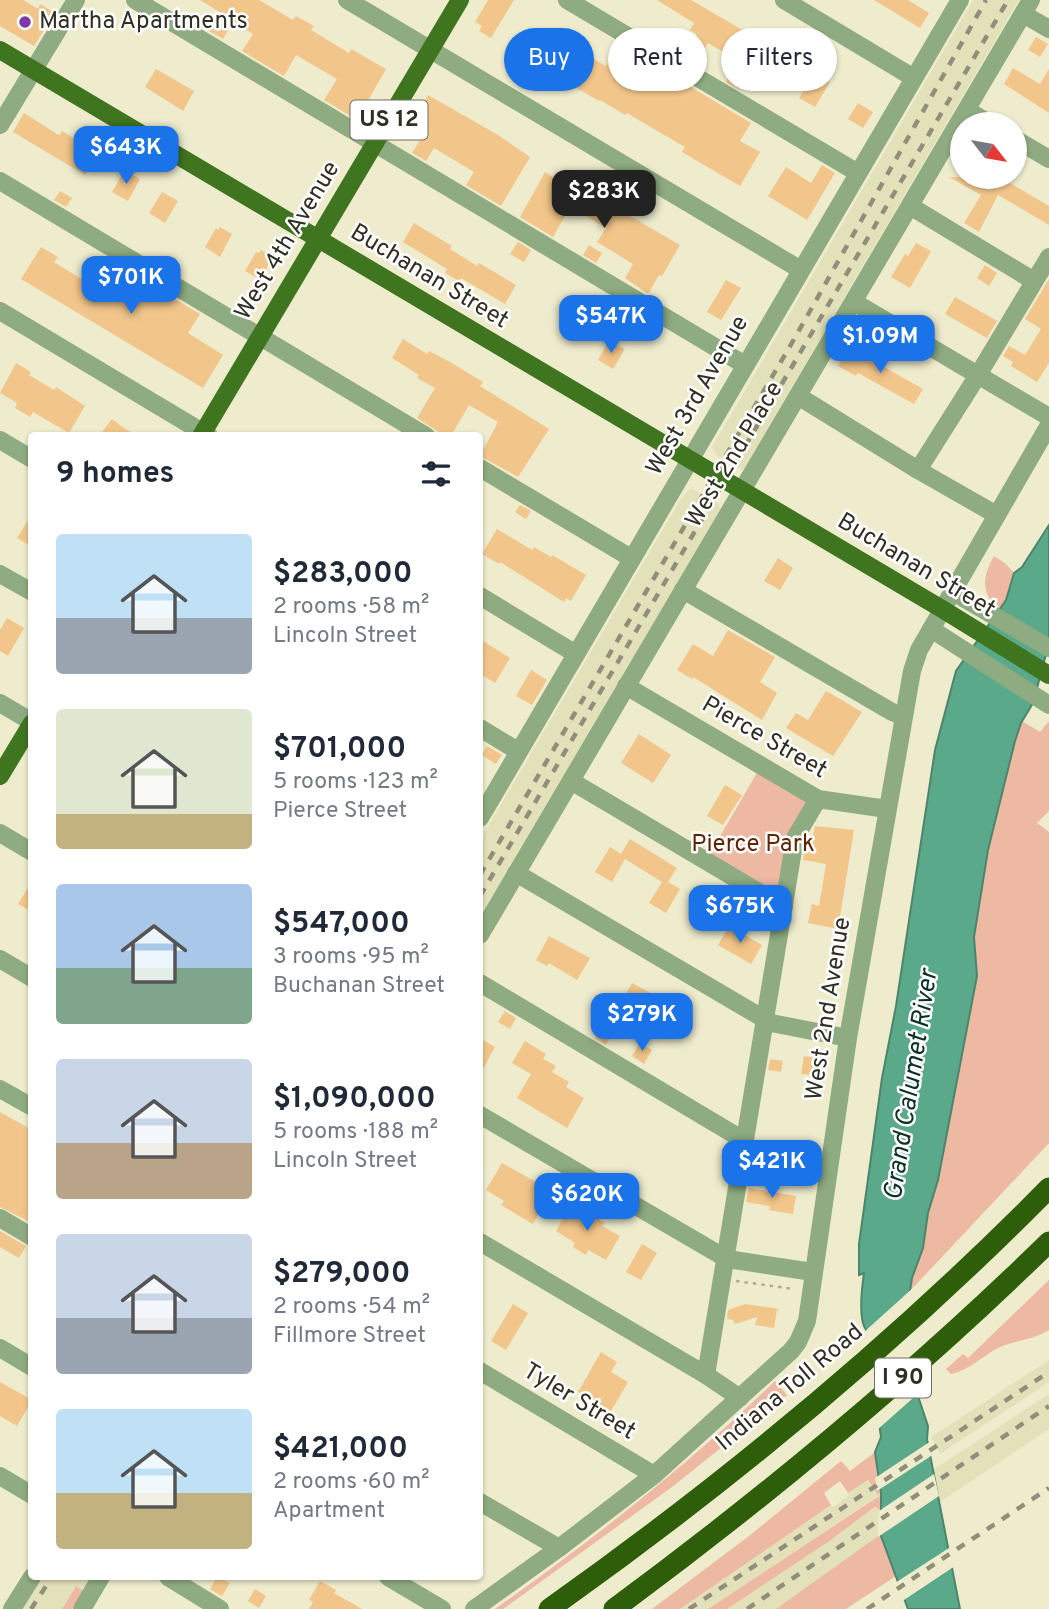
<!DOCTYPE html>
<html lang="en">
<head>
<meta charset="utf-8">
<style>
	:root { --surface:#fff; --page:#f6f6f7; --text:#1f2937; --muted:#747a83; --accent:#1a73e8 }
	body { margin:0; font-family:Overpass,sans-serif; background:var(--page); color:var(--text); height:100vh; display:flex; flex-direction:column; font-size:26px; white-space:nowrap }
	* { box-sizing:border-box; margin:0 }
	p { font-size:23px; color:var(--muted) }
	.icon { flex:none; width:38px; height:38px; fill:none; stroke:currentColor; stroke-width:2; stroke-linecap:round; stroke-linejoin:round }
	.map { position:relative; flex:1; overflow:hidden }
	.panel { position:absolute; left:28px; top:432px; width:455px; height:1148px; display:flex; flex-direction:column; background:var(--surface); border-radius:7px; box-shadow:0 2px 5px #0004 }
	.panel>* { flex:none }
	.guide { position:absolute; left:504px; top:28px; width:439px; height:63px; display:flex; gap:14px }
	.needle { width:46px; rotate:121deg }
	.controls { position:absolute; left:950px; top:112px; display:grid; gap:14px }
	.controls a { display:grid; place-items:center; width:77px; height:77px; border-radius:50%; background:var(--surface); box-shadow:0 2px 5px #0004; font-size:35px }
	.price { position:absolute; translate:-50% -60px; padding:0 16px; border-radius:14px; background:var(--accent); color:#fff; font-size:23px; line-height:46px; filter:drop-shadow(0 2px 4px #0008) }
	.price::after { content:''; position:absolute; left:50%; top:42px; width:21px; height:16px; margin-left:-10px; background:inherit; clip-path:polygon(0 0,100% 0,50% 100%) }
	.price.on { background:#222; color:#fff }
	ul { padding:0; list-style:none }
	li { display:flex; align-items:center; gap:21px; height:175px; padding:0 28px }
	li span { display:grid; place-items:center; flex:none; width:196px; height:140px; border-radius:7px; color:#555 }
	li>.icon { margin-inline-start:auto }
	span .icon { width:84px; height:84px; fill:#fffc; stroke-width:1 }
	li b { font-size:30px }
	h2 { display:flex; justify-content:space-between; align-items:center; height:84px; padding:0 28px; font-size:30px }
	.chip { padding:0 24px; border-radius:32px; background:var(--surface); box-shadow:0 2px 5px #0004; font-size:24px; line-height:63px }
	.chip.on { background:var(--accent); color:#fff }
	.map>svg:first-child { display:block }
	.built { fill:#e3e1ba }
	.green { fill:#edb9a3 }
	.water { fill:#5aa98b; stroke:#4d846c; stroke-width:2 }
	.pier { fill:#eeeccd }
	.building { fill:#f2c68a }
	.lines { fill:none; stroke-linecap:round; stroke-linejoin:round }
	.path { stroke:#aeac93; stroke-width:2.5; stroke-dasharray:3.5 5; stroke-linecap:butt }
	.minor { stroke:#8eab81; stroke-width:18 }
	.major { stroke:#40751f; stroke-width:18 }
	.highway { stroke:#2e5e09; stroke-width:21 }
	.rail { stroke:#918f7a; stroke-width:4.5; stroke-dasharray:9 9; stroke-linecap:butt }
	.poi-dot { fill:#8137a8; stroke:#fff; stroke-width:2.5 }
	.labels { text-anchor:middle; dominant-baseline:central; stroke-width:5; stroke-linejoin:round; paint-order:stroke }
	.shield { fill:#fff; stroke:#6e6d65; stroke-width:2 }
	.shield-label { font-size:23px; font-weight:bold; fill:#302f23 }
	.poi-label { font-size:24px; fill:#302f23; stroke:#fff; text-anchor:start }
	.street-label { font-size:24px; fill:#302f23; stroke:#fff }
	.park-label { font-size:24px; fill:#622504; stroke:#fff }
	.water-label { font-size:26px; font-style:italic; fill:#0d3225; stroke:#fff }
</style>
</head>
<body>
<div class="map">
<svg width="1049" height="1609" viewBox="0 0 1049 1609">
	<rect width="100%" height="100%" fill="#eeeccd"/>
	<!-- built -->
	<g class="built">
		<path d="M973,0H1019L743,470L717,456L712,447Z"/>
		<path d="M691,488L718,503L721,509L480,916V840L682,497Z"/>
		<path d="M1049,1360V1382L940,1454L931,1437Z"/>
		<path d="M1049,1394V1429L940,1502L933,1470Z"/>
		<path d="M868,1480L879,1495L708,1609H680L831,1505L833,1507L849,1496L848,1493Z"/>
		<path d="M876,1507L879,1511L878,1538L803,1591L776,1609H727L828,1542Z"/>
		<path d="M41,1577H91L83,1591L75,1587L62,1609H22Z"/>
	</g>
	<!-- green -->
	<g class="green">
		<path d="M994,556L1006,564L1014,573L1006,600L998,609C980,592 983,576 994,556Z"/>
		<path d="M1022,721L1040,732L1049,721V811L1037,823L1049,832V1143L910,1291L912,1278L923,1248L928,1213L938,1180L977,976L974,937L988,850L1015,741Z"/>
		<path d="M758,771L811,803L779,899L708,857Z"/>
		<path d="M1049,1280V1330C1031,1341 1013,1340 996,1349C980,1358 969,1370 951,1374L946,1369L963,1354L968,1358Z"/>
		<path d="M775,1381L787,1395L672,1487L503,1609H495C594,1539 688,1465 775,1381Z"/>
		<path d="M875,1452L881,1511L875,1507L828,1542L727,1609H708L879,1496L868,1480L848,1493L840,1481L824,1493L831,1505L680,1609H652L749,1536L841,1461L850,1471Z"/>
		<path d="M881,1534L896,1576L846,1609H776Z"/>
		<path d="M76,1586L83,1591L72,1609H62Z"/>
	</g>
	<!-- water -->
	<path class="water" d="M1049,525V643L1033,703L1021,723L1015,741L988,850L974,937L977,976L938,1180L928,1213L923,1248L912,1278L910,1291L918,1396L928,1426L927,1439L960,1609H908L881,1536V1494L875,1452L881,1437L866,1330C858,1319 862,1287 864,1273L859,1275V1244L882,1078L896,1006L935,750L956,671L1006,600L1014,573L1022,567Z"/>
	<!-- pier -->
	<g class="pier">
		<path d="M914,1287L921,1391L877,1430L863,1333Z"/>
		<path d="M931,1441L934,1454L877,1491L875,1478Z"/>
		<path d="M934,1474L939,1496L878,1537L879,1511Z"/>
		<path d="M952,1546L955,1566L901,1602L895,1583Z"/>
	</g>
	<!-- building -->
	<g class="building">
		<path d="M0,0H23L38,9L40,4L55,13L34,46L0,26Z"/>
		<path d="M200,0H259L293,20L296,16L314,26L311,30L349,53L351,49L386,69L357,120L324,100L337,79L296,55L284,76L242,51L253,34L233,22L223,39L209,31L221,13Z"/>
		<path d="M488,0H514L491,38L479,31L482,26L475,22Z"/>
		<path d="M657,0H691L751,35L754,30L790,52L788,57L770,87L748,74L739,89L726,82L737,60L708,43L696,63L683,56L697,34L690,30L694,23Z"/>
		<path d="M874,0H908L929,13L920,28Z"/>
		<path d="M544,31L606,66L619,44L751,123L740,141L760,152L740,186L682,152L685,147L652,128L627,113L625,115L600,100L599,101L527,59Z"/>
		<path d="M1036,37L1048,44L1040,57L1028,50Z"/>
		<path d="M1013,68L1040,84L1049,69V113L1004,84Z"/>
		<path d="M156,69L194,91L183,111L145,87Z"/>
		<path d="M815,73L830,82L815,107L799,98Z"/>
		<path d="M428,95L498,135L530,157L501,206L466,185L474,172L434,148L426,161L412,153L426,130L412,122Z"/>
		<path d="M858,103L873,112L863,128L848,119Z"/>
		<path d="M24,113L57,134L60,135L62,131L99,153L85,175L13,132Z"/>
		<path d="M822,165L835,173L807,220L768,196L786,167L811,183Z"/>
		<path d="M128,172L140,179L128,201L112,192L123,173L126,175Z"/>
		<path d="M545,172L586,198L587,196L616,213L618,209L680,245L662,276L659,275L648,294L625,278L633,264L597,242L606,228L570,207L553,237L520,217Z"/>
		<path d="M949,177H1000L1049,206V225L998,195L979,232L964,223L981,195Z"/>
		<path d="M60,191L72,198L66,207L54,200Z"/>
		<path d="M162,192L178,201L165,223L149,213Z"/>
		<path d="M414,223L452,246L450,249L477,266L479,263L516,285L505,304L461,278L459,281L445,273L447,269L403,242Z"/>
		<path d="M220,227L232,234L220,257L205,247L216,228L218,230Z"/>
		<path d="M518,242L531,250L524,262L510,254Z"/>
		<path d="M916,243L931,251L910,288L891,277L905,254L908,256Z"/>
		<path d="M589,245L602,253L596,263L583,255Z"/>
		<path d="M41,247L58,257L54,262L88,283L90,279L113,292L128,271L200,314L188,333L223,355L203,388L21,279Z"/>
		<path d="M261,250L272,257L261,280L245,271L256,252L259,253Z"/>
		<path d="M985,265L997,273L989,286L977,278Z"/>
		<path d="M1049,279V363L1037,382L1011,366L1013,362L1003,356L1009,346L1025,355L1041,329L1025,319Z"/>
		<path d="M726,280L741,288L721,320L707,312Z"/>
		<path d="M955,297L997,321L987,338L945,314Z"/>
		<path d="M403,339L427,354L429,351L450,362L483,382L480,386L549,429L518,477L480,456L498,422L469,405L451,436H445L417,418L435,388L417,378L419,375L392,358Z"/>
		<path d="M609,341L625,349L613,369L598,360Z"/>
		<path d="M849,347L923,389L914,404L858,373L856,376L838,366Z"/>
		<path d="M16,363L31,372L29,375L54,390L56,387L85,406L69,433L33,412L30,417L15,408L17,403L0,393Z"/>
		<path d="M112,419L121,426L137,436H99Z"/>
		<path d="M520,505L531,511L526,519L515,512Z"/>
		<path d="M32,514V547L17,538Z"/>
		<path d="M497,529L532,550L534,547L551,557L552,555L586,575L571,601L566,598L564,602L500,562L499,564L482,554Z"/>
		<path d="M778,558L793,568L780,590L764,581Z"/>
		<path d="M7,618L24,628L8,656L0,651V630Z"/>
		<path d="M728,630L775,657L760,682L777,693L762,720L693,677L692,679L677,670L693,644L713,656Z"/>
		<path d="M480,639L510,658L495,683L480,674Z"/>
		<path d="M531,670L547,680L532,705L516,696Z"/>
		<path d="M826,691L862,712L833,756L786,728L796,713L808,720Z"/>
		<path d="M639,734L671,755L653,783L621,763Z"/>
		<path d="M487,746L502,755L496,764L482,755Z"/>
		<path d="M725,785L742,795L723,825L707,816Z"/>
		<path d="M815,826L854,830L838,929L808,923L812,904L819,906L826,864L803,860L805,847L810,848Z"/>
		<path d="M630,839L677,868L668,882L680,889L666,913L649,903L662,882L625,859L612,882L595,872L610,847L621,854Z"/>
		<path d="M32,881V912L18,904Z"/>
		<path d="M729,926L762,945L751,964L718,945Z"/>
		<path d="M549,936L590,958L577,980L549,963L547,966L536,960Z"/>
		<path d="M632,983L678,1008L665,1030L620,1004Z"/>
		<path d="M505,1011L516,1018L510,1029L498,1022Z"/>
		<path d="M603,1025L613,1032L606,1045L595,1038Z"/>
		<path d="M480,1038L495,1047L480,1075Z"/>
		<path d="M525,1041L546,1054L543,1059L556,1066L552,1072L569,1082L566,1087L584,1098L567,1128L517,1098L531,1074L512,1063Z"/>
		<path d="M640,1043L652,1050L644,1064L632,1056Z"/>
		<path d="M804,1056L821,1059L818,1076L801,1074Z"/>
		<path d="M770,1059L783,1061L781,1072L768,1070Z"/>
		<path d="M0,1112L32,1130V1223L0,1207Z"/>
		<path d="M502,1163L552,1191L533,1224L501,1205L504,1201L486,1190Z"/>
		<path d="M749,1188L796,1196L793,1214L769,1210L770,1206L746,1202Z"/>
		<path d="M572,1203L605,1223L602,1226L620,1236L606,1260L588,1250L586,1255L573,1247L575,1243L556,1231Z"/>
		<path d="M0,1231L26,1246L19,1258L0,1247Z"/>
		<path d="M642,1244L657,1253L641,1280L626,1272Z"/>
		<path d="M513,1304L528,1313L506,1350L491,1341Z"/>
		<path d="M745,1304L780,1309L777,1310L774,1328L755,1325L757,1317L735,1324L733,1320L727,1319L728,1310Z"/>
		<path d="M601,1352L617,1362L611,1372L628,1382L611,1411L578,1392Z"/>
		<path d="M0,1382L32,1400L17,1426L0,1416Z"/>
		<path d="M217,1577L230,1583L222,1596L210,1589Z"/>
		<path d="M320,1581L336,1590L334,1593L362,1609H309L313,1602L309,1600Z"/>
		<path d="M255,1589L266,1596L259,1608L248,1601Z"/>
	</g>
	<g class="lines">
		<!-- path -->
		<path class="path" d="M736,1281L794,1289"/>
		<!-- minor -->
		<g class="minor">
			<path d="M135,0L745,365"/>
			<path d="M347,0L801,270"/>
			<path d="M567,0L858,173"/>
			<path d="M784,0L914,78"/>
			<path d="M1023,14L1049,29"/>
			<path d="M967,110L990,124"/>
			<path d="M0,125L76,0"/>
			<path d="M1015,139L1049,159"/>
			<path d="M0,181L426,436"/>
			<path d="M910,206L1034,281"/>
			<path d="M854,302L1049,417"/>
			<path d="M0,311L209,436"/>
			<path d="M798,396L918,470L995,514"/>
			<path d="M0,440L32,459"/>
			<path d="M480,468L631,558"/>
			<path d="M918,470L978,375L1049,257"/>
			<path d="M0,574L32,592"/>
			<path d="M683,590L892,712L902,716"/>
			<path d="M953,592L1049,648"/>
			<path d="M480,596L576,654"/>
			<path d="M931,629L1049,705"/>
			<path d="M626,686L818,799L887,809"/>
			<path d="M0,703L32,722"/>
			<path d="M480,728L518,751"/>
			<path d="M571,781L784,907"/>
			<path d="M480,818L960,0"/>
			<path d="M0,833L32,852"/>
			<path d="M516,873L771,1023L848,1038"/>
			<path d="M480,935L1031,0"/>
			<path d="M0,959L32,978"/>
			<path d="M480,983L745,1141"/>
			<path d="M0,1089L32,1107"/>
			<path d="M480,1115L727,1259L813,1272"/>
			<path d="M0,1218L32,1237"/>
			<path d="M480,1242L706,1375"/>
			<path d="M0,1348L32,1367"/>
			<path d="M480,1371L654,1475"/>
			<path d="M740,1398L706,1375L795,838L818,799"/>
			<path d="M0,1476L32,1495"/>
			<path d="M480,1502L559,1548"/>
			<path d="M168,1577L220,1609"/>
			<path d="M388,1577L442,1609"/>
			<path d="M12,1609L32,1577"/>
			<path d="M82,1609L101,1577"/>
			<path d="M474,1609L559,1548L654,1475L791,1351L798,1342L807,1321L848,1038L912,671L919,650L1049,425"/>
		</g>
		<!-- major -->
		<g class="major">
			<path d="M0,50L942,609L1049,675"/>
			<path d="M201,436L460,0"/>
			<path d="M0,776L32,723"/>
		</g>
		<!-- highway -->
		<g class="highway">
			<path d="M549,1609C727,1483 896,1343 1049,1188"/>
			<path d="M614,1609C767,1496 913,1375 1049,1242"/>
		</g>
		<!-- rail -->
		<g class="rail">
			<path d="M480,875L793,341L986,0"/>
			<path d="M480,896L1008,0"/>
			<path d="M31,1609L52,1577"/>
			<path d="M689,1609L1049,1372"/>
			<path d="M747,1609L1049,1406"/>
			<path d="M867,1609L1049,1488"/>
		</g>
	</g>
	<!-- markers -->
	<circle class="poi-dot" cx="25" cy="22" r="7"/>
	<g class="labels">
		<!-- shield labels -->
		<g class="shield">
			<rect x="350.5" y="100.5" width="77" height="39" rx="5"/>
			<rect x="875" y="1358.5" width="56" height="39" rx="5"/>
		</g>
		<g class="shield-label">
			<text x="389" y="120">US 12</text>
			<text x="903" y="1378">I 90</text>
		</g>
		<!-- poi labels -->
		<g class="poi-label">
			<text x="39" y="22">Martha Apartments</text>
		</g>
		<!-- street labels -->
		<g class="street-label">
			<text transform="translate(288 241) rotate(-59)">West 4th Avenue</text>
			<text transform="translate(429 277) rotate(31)">Buchanan Street</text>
			<text transform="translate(698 396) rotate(-60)">West 3rd Avenue</text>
			<text transform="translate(735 455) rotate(-59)">West 2nd Place</text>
			<text transform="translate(916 566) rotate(31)">Buchanan Street</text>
			<text transform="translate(764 738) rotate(30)">Pierce Street</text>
			<text transform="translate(829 1009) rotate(-81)">West 2nd Avenue</text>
			<text transform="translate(790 1388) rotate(-40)">Indiana Toll Road</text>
			<text transform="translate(579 1402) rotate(31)">Tyler Street</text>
		</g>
		<!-- park labels -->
		<g class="park-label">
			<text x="753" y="845">Pierce Park</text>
		</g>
		<!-- water labels -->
		<g class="water-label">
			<text transform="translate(912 1085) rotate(-81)">Grand Calumet River</text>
		</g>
	</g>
</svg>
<div class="controls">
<a><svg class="needle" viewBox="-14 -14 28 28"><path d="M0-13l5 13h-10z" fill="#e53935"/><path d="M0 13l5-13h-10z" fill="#747a83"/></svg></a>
</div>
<b class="price" style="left:126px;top:186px">$643K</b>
<b class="price on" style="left:604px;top:230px">$283K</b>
<b class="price" style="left:131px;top:316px">$701K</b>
<b class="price" style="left:611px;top:355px">$547K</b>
<b class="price" style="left:880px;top:375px">$1.09M</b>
<b class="price" style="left:740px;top:945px">$675K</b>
<b class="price" style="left:642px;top:1053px">$279K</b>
<b class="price" style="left:772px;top:1200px">$421K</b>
<b class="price" style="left:587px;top:1233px">$620K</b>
<div class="guide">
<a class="chip on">Buy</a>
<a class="chip">Rent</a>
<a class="chip">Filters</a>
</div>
<section class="panel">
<h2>9 homes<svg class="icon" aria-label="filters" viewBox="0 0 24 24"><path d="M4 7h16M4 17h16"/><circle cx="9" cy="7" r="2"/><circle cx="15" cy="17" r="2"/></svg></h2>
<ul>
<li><span style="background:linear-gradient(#bfe0f5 60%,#9aa5b1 0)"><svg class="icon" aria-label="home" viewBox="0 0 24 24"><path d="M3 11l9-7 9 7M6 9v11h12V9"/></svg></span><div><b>$283,000</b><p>2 rooms · 58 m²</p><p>Lincoln Street</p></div></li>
<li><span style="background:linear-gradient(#dfe7d0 75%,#c2b280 0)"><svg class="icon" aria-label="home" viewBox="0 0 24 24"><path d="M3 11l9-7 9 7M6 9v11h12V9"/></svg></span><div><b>$701,000</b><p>5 rooms · 123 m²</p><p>Pierce Street</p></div></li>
<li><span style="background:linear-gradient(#a9c7e8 60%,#7fa58c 0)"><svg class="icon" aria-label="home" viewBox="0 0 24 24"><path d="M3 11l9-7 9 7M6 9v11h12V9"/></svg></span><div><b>$547,000</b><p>3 rooms · 95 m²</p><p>Buchanan Street</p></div></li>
<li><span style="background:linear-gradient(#c9d6e8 60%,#b9a48a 0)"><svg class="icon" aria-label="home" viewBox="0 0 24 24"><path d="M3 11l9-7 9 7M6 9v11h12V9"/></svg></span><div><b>$1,090,000</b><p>5 rooms · 188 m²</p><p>Lincoln Street</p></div></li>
<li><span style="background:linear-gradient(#c9d6e8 60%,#9aa5b1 0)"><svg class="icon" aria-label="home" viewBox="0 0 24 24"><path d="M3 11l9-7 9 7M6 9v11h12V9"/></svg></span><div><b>$279,000</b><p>2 rooms · 54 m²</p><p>Fillmore Street</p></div></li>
<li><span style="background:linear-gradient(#bfe0f5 60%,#c2b280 0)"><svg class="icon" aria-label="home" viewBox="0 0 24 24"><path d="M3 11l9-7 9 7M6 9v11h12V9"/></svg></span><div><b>$421,000</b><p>2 rooms · 60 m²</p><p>Apartment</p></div></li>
</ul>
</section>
</div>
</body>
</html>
